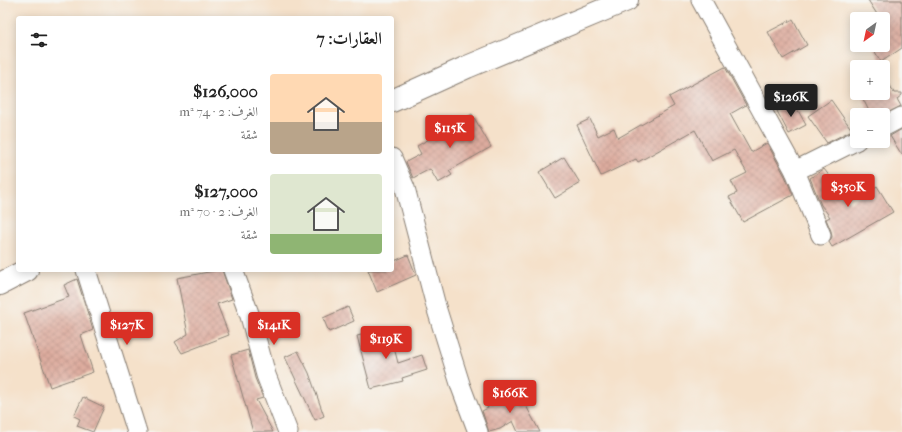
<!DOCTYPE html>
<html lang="ar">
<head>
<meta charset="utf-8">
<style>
	:root { --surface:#fff; --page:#f2f2f2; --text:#222; --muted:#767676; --accent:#d93025 }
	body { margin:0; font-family:"IM FELL French Canon",Amiri,serif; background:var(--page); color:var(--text); direction:rtl; height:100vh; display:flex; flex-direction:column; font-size:15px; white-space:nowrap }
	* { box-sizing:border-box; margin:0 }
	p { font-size:13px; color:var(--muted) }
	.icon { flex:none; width:22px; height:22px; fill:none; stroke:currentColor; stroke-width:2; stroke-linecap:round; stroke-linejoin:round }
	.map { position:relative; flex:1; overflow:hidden; direction:ltr }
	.sheet { position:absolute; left:16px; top:16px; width:378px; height:256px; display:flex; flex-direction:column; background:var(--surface); border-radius:4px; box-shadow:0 2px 10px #0003; direction:rtl }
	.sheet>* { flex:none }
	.needle { width:26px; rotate:213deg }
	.fabs { position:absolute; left:850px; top:12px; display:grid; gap:8px }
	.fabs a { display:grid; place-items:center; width:40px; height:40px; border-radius:4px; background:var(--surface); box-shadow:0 2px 10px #0003; font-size:20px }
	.price { position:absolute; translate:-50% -34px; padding:0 9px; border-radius:4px; background:var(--accent); color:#fff; font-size:13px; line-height:26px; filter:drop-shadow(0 1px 2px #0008) }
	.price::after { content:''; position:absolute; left:50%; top:24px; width:12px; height:9px; margin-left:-6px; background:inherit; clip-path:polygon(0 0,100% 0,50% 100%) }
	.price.on { background:#222; color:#fff }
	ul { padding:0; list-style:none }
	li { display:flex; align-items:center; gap:12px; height:100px; padding:0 12px }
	li span { display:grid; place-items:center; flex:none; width:112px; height:80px; border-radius:4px; color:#555 }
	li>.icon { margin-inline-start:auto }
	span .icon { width:48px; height:48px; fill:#fffc; stroke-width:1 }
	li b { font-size:17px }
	h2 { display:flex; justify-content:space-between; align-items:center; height:48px; padding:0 12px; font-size:17px }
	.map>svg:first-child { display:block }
	.building { fill:url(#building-cross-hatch) }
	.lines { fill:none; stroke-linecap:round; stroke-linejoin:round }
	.street-casing { stroke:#887e73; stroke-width:21 }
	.secondary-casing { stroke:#887e73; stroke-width:24 }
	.street { stroke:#fff; stroke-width:19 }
	.secondary { stroke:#fff; stroke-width:22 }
</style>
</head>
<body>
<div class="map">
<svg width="902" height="432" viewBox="0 0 902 432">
	<defs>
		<pattern id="building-cross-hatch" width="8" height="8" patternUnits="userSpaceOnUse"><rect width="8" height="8" fill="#ddac9e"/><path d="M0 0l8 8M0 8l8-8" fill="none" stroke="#bd9388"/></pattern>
	</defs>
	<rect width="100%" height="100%" fill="#f6f6f2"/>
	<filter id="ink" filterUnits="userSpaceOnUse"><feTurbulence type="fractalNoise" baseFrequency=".025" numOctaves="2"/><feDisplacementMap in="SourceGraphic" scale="8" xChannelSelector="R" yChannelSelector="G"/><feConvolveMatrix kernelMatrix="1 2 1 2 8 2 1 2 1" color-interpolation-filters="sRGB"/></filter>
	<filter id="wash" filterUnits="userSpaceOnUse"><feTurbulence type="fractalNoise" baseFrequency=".012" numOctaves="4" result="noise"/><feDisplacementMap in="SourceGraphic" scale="16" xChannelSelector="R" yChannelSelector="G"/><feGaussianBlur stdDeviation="0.9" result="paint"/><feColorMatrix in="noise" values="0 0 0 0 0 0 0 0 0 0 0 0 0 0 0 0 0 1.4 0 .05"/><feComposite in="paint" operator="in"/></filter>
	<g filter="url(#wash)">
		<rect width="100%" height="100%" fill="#f5e1ca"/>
		<g id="blocks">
			<!-- building -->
			<g class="building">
				<path d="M868,0H902V48L881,62L871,45H883V19H880Z"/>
				<path d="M793,19L807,45L783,59L768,32Z"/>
				<path d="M725,67L746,105L730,114L751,152L767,143L785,176L793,195L743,222L729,197L737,193L731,181L747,173L734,150L712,161L695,130L638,162L636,159L601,176L577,125L590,119L598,136L614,128L618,138L674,106L669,97Z"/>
				<path d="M883,72L894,93H902V95L897,99L901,106L883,115V109L874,115H871L860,93H883Z"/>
				<path d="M831,100L852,130L827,143L808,116Z"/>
				<path d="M794,103L806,125L789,134L777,111Z"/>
				<path d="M472,114L491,147L449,171L452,175L438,183L430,169L413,178L406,162L421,154L417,146Z"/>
				<path d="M902,129V155L890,136Z"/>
				<path d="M564,157L580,183L555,198L539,172Z"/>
				<path d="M824,169L850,203L877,186L893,212L832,247L829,242L832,237L831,231L826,219L830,217L821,205L810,178Z"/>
				<path d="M408,255L416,275L377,292L368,270H392V262Z"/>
				<path d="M219,270H222L232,299L217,304L229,335L182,353L175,342L188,334L177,278Z"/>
				<path d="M77,279L93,330L81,335L93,372L50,387L24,313L69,297L64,285Z"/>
				<path d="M348,307L354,321L329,332L323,318Z"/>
				<path d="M389,328L398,363L422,355L427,370L402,378L403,381L371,389L357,336Z"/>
				<path d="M248,350L255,378L263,398L256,400L273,432H253L231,355Z"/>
				<path d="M298,351L309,373L324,416L315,420L285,357Z"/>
				<path d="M517,389L540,432H518L513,421L500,429L489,432L482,411L488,408L487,405Z"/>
				<path d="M83,397L104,407L93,432L77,426L80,419L74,416Z"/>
			</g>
		</g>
	</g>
	<g filter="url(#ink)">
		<use href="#blocks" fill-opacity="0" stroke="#887e73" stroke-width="1"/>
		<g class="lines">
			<defs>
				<g id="street">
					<path d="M701,0L795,171L821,235"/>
					<path d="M883,127L902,117"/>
					<path d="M392,158L405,188L437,310L461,387L478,432"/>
					<path d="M795,171L857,140"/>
					<path d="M86,270L137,432"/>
					<path d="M233,270L250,316L266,375L288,432"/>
				</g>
				<g id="secondary">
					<path d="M392,101L467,67L627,0"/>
					<path d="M0,284L27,270"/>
				</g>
			</defs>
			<!-- street casing -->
			<use href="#street" class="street-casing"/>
			<!-- secondary casing -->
			<use href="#secondary" class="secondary-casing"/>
			<!-- street -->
			<use href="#street" class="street"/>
			<!-- secondary -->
			<use href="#secondary" class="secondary"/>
		</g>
	</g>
</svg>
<div class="fabs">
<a><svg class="needle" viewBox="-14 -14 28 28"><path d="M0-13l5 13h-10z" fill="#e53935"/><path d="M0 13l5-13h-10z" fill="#767676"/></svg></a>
<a>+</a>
<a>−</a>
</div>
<b class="price on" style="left:791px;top:118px">$126K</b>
<b class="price" style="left:450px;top:149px">$115K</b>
<b class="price" style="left:848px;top:208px">$350K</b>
<b class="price" style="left:127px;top:346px">$127K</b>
<b class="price" style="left:274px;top:346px">$141K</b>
<b class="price" style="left:386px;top:360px">$119K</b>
<b class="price" style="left:510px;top:414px">$166K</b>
<section class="sheet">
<h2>العقارات: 7<svg class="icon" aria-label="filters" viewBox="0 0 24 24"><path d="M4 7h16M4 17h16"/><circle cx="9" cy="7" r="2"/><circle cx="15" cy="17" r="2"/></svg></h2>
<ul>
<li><span style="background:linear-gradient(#ffd9b3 60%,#b9a48a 0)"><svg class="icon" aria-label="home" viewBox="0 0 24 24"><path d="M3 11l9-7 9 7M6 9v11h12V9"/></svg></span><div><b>$126,000</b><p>الغرف: 2 · 74 m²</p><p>شقة</p></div></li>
<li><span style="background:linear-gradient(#dfe7d0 75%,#8fb573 0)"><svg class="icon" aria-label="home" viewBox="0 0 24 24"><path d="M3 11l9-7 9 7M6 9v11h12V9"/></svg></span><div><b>$127,000</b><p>الغرف: 2 · 70 m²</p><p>شقة</p></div></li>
</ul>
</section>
</div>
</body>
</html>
